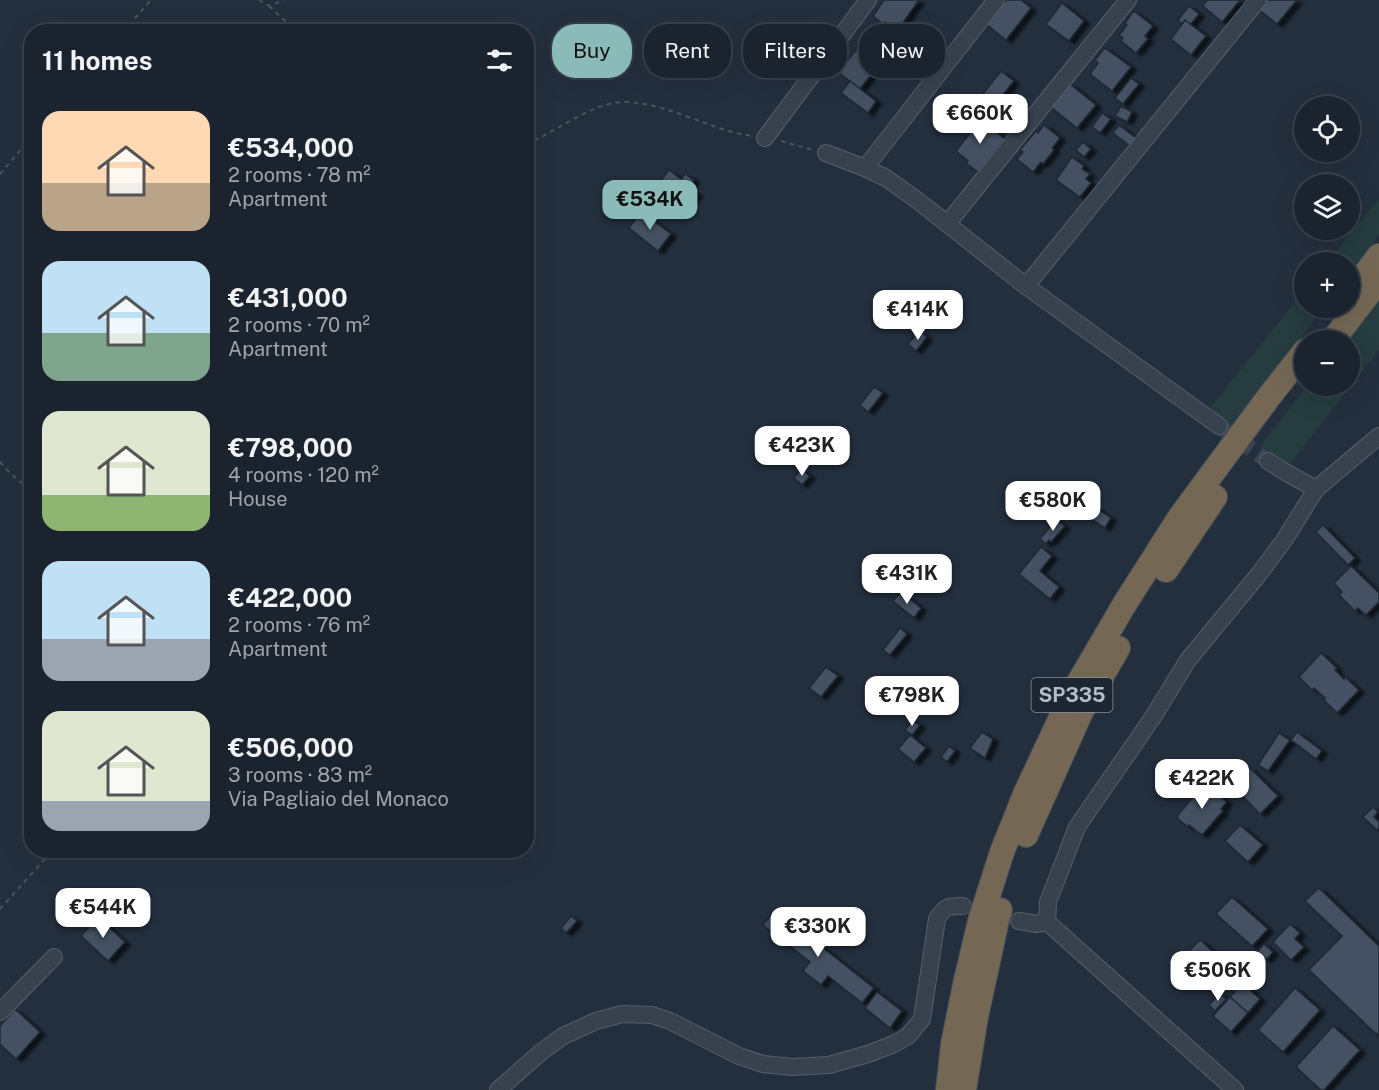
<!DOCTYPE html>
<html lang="en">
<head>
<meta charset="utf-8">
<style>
	:root { --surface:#1b232e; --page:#242b36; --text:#f1f3f6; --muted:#a0a4aa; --line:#39404a; --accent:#8bbbb9 }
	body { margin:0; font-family:"Public Sans",sans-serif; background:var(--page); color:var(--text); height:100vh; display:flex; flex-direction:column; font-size:22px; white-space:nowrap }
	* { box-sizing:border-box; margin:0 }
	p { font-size:20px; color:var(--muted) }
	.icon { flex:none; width:33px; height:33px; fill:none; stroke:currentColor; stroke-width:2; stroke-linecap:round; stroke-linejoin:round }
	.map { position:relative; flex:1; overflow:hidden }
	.sheet { position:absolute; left:24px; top:24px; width:510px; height:834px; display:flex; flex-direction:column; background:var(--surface); border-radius:24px; box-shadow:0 6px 24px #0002,0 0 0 2px var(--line) }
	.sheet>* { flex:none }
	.guide { position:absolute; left:552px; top:24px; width:570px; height:54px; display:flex; gap:12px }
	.tools { position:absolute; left:1294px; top:96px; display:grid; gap:12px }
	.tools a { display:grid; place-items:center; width:66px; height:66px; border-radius:50%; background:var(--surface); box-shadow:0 6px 24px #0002,0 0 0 2px var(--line); font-size:30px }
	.price { position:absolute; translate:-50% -51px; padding:0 14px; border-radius:12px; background:#fff; color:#222; font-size:20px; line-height:39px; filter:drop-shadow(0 2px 3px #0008) }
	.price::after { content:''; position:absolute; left:50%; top:36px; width:18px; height:14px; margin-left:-9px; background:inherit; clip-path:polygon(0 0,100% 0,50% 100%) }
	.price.active { background:var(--accent); color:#111 }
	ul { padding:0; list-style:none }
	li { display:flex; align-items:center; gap:18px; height:150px; padding:0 18px }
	li span { display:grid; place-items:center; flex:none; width:168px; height:120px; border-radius:18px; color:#555 }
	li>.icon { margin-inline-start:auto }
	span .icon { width:72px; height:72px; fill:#fffc; stroke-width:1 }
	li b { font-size:26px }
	h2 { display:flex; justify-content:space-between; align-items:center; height:72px; padding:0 18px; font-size:26px }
	.tag { padding:0 21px; border-radius:24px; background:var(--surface); box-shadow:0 6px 24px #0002,0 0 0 2px var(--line); font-size:21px; line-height:54px }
	.tag.active { background:var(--accent); color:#111 }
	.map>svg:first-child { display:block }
	.green { fill:#263c3f }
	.building { fill:#455162; stroke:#1f2835; stroke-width:1.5; filter:url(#shadow) }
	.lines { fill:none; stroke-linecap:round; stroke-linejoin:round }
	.minor-tunnel { stroke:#3a4453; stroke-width:16; stroke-dasharray:16 8; stroke-linecap:butt }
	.minor-casing { stroke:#565f6c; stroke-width:18 }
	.highway-casing { stroke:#434c59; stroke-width:26 }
	.path { stroke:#44595c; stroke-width:2; stroke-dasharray:4.5 4.5; stroke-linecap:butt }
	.minor { stroke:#38414e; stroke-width:16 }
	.highway { stroke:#746855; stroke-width:24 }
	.labels { text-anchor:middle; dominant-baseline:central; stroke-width:4.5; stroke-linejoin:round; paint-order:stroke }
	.shield { fill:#1d2633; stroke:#878f9c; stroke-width:1.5 }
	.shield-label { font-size:20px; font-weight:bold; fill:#b4bcc9 }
</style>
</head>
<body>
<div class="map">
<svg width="1379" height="1090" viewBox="0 0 1379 1090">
	<defs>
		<filter id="shadow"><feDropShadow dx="5.5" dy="3" stdDeviation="1.5" flood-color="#0009"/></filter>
	</defs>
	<rect width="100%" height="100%" fill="#242f3e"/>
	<!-- green -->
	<g class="green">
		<path d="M1379,199V235L1350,273V262H1327Z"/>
		<path d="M1305,290V308H1324L1232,427L1208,410Z"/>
		<path d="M1379,292V350L1289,465L1276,458L1261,445L1307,386H1350V340H1342Z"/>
	</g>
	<!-- building -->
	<g class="building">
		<path d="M884,0H919L897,31L885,22L883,24L873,16Z"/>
		<path d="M1006,0H1021L1031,8L1006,40L986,24Z"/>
		<path d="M1207,0H1240L1222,22L1203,6Z"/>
		<path d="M1265,0H1297L1277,24L1258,9Z"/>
		<path d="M1062,3L1084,21L1069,41L1046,24Z"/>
		<path d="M1189,6L1199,14L1190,25L1185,20L1182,24L1178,20Z"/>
		<path d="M1134,11L1153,26L1145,36L1148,39L1136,53L1121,41L1123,38L1119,35L1127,25L1125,23Z"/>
		<path d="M1185,20L1206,36L1191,55L1171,39Z"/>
		<path d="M870,33L891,49L860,89L838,72Z"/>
		<path d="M1105,48L1131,67L1112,91L1090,74L1098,63L1095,60Z"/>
		<path d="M1001,71L1014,81L988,113L976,103Z"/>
		<path d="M1131,78L1139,84L1123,104L1115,98Z"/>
		<path d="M850,81L876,101L868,113L841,93Z"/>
		<path d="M1070,84L1096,105L1077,128L1051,107Z"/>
		<path d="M1121,106L1132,112L1127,122L1115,116Z"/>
		<path d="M1102,113L1111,119L1100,133L1092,127Z"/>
		<path d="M981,119L1005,139L978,172L966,163L968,161L956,151Z"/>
		<path d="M1044,125L1060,138L1052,148L1054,150L1043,164L1041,162L1033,172L1017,159L1023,152L1020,150L1036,131L1038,133Z"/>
		<path d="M1119,125L1136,138L1130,146L1113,133Z"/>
		<path d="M1083,142L1091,149L1084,157L1076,150Z"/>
		<path d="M1072,157L1084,166L1082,169L1090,174L1086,179L1091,183L1080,197L1056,180Z"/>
		<path d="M669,170L681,179L685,174L694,180L688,187L697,194L689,204L660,182Z"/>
		<path d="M641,211L671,234L658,251L629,228Z"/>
		<path d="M920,331L927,337L916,351L908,344Z"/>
		<path d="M874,387L883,393L868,412L860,405Z"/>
		<path d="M801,469L810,476L802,485L794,478Z"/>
		<path d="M1083,499L1111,518L1105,528L1077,509Z"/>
		<path d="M1056,519L1065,526L1051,542L1049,540L1046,544L1040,539Z"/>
		<path d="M1323,525L1355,558L1348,565L1316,532Z"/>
		<path d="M1041,547L1052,556L1040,571L1059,587L1050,599L1019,574Z"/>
		<path d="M1351,566L1379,593V602L1366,615L1358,608L1355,611L1339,595L1342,592L1334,583Z"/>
		<path d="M901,592L921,608L914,618L893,601Z"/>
		<path d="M900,628L907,634L890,655L883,650Z"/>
		<path d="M1321,653L1337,668L1335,670L1344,679L1345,677L1359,690L1337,713L1324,700L1325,698L1314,688L1312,690L1299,677Z"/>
		<path d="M826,667L838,676L821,697L809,688Z"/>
		<path d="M912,720L920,725L912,735L905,730Z"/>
		<path d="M982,732L993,739L985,758L970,748Z"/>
		<path d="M1297,732L1322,751L1316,759L1291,740Z"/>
		<path d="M1279,733L1290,740L1268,771L1258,765Z"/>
		<path d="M910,735L926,748L914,762L898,749Z"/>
		<path d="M949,746L955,751L947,762L941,757Z"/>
		<path d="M1250,768L1278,796L1260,814L1233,786Z"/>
		<path d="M1204,784L1227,802L1221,809L1223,811L1202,835L1189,825L1188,827L1177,818L1178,816V815Z"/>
		<path d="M1373,807L1378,812L1374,817L1379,822V828L1377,830L1363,817Z"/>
		<path d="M1240,825L1263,845L1248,862L1225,841Z"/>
		<path d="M1319,888L1379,946V1032L1377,1035L1309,970L1342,936L1305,901Z"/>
		<path d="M1232,897L1268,929L1252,946L1216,914Z"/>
		<path d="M775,910L874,988L862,1003L828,976L821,985L803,971L810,962L763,925Z"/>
		<path d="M571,916L577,921L566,933L561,928Z"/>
		<path d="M98,917L125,942L108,961L81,936Z"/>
		<path d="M1290,924L1300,933L1295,939L1304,947L1291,960L1273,942Z"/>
		<path d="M1200,940L1232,969L1216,987L1183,957Z"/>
		<path d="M1264,944L1273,952L1266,960L1257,952Z"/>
		<path d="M1234,976L1242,983L1234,993L1226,985Z"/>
		<path d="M1242,983L1260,999L1248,1013L1230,997Z"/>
		<path d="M1295,988L1320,1010L1283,1052L1258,1030Z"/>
		<path d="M877,992L902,1011L890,1028L865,1008Z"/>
		<path d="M1220,993L1226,999L1215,1011L1209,1005Z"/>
		<path d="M1230,997L1248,1013L1231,1032L1213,1016Z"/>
		<path d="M15,1009L40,1032L16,1059L0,1044V1026Z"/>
		<path d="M1333,1026L1360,1050L1324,1090H1321L1296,1067Z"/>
	</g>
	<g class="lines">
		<!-- minor-tunnel -->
		<path class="minor-tunnel" d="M1219,426L1268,461"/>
		<defs>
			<g id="minor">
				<path d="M765,138L868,0"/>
				<path d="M826,153L865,168L886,178L917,200L1026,286L1219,426"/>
				<path d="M865,168L996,0"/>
				<path d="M947,224L1128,0"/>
				<path d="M1026,286L1258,0"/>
				<path d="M1268,461L1285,472L1316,489"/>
				<path d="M1019,921L1037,924L1047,922"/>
				<path d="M1047,922L1048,902L1077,827L1153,717L1188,660L1259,574L1285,539L1316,489L1379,436"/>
				<path d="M1047,922L1235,1090"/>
				<path d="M0,1012L54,957"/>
				<path d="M498,1090L540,1053L563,1036L596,1021L622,1014L652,1015L670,1021L739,1056L763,1064L792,1067L829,1065L868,1054L894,1044L908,1036L922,1019L937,919C945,906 948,906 963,906"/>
			</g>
			<g id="highway">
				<path d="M1353,290L1379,256"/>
				<path d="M1333,340L1379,280"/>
				<path d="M1166,570L1215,497"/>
				<path d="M1026,835L1081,712L1118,648"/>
				<path d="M948,1090L953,1044L966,980L980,921L1002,852L1026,792L1072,694L1124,605L1180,517L1268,398L1305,351"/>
				<path d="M964,1090L976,1017L997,920L1000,910"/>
			</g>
		</defs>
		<!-- minor casing -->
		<use href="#minor" class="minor-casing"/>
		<!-- highway casing -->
		<use href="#highway" class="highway-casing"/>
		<!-- path -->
		<g class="path">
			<path d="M259,0L269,6L284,0"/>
			<path d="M269,6L297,32"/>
			<path d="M123,32L151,0"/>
			<path d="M781,141L813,150"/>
			<path d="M526,144C553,133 577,114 605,105C649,91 707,131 752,136"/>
			<path d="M0,174L32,137"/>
			<path d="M0,462L9,472L32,492"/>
			<path d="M0,909L53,850"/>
		</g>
		<!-- minor -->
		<use href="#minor" class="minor"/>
		<!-- highway -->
		<use href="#highway" class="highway"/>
	</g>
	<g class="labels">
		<!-- shield labels -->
		<rect class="shield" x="1031.5" y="678" width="81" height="34" rx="4.5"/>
		<g class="shield-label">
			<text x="1072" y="695">SP335</text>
		</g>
	</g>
</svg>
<div class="tools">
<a><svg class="icon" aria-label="locate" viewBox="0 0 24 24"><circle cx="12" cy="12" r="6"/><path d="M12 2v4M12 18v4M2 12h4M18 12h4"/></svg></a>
<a><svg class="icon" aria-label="layers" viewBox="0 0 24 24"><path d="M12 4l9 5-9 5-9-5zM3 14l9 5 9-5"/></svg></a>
<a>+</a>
<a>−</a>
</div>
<b class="price" style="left:980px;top:145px">€660K</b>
<b class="price active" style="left:650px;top:231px">€534K</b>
<b class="price" style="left:918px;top:341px">€414K</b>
<b class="price" style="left:802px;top:477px">€423K</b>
<b class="price" style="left:1053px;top:532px">€580K</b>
<b class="price" style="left:907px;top:605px">€431K</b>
<b class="price" style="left:912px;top:727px">€798K</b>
<b class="price" style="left:1202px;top:810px">€422K</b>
<b class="price" style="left:103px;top:939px">€544K</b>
<b class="price" style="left:818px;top:958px">€330K</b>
<b class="price" style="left:1218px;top:1002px">€506K</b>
<div class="guide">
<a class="tag active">Buy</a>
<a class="tag">Rent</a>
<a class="tag">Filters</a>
<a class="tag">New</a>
</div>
<section class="sheet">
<h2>11 homes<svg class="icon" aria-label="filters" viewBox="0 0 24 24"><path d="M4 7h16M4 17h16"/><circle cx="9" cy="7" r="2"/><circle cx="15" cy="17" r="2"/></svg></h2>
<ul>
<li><span style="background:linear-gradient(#ffd9b3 60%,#b9a48a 0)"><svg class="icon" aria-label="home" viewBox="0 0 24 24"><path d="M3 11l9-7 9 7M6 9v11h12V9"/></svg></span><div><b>€534,000</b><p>2 rooms · 78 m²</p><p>Apartment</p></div></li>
<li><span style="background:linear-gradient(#bfe0f5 60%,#7fa58c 0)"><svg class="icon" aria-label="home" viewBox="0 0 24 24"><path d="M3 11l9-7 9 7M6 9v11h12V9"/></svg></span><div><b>€431,000</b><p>2 rooms · 70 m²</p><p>Apartment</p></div></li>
<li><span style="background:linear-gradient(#dfe7d0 70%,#8fb573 0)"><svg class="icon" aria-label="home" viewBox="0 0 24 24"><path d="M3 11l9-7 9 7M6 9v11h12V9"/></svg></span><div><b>€798,000</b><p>4 rooms · 120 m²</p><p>House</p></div></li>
<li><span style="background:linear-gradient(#bfe0f5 65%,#9aa5b1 0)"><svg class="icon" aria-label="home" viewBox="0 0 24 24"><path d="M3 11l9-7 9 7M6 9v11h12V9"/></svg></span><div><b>€422,000</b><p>2 rooms · 76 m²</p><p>Apartment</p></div></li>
<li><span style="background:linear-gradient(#dfe7d0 75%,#9aa5b1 0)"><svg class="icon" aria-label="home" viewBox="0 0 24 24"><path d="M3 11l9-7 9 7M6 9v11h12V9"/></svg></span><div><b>€506,000</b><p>3 rooms · 83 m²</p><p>Via Pagliaio del Monaco</p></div></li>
</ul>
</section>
</div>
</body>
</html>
